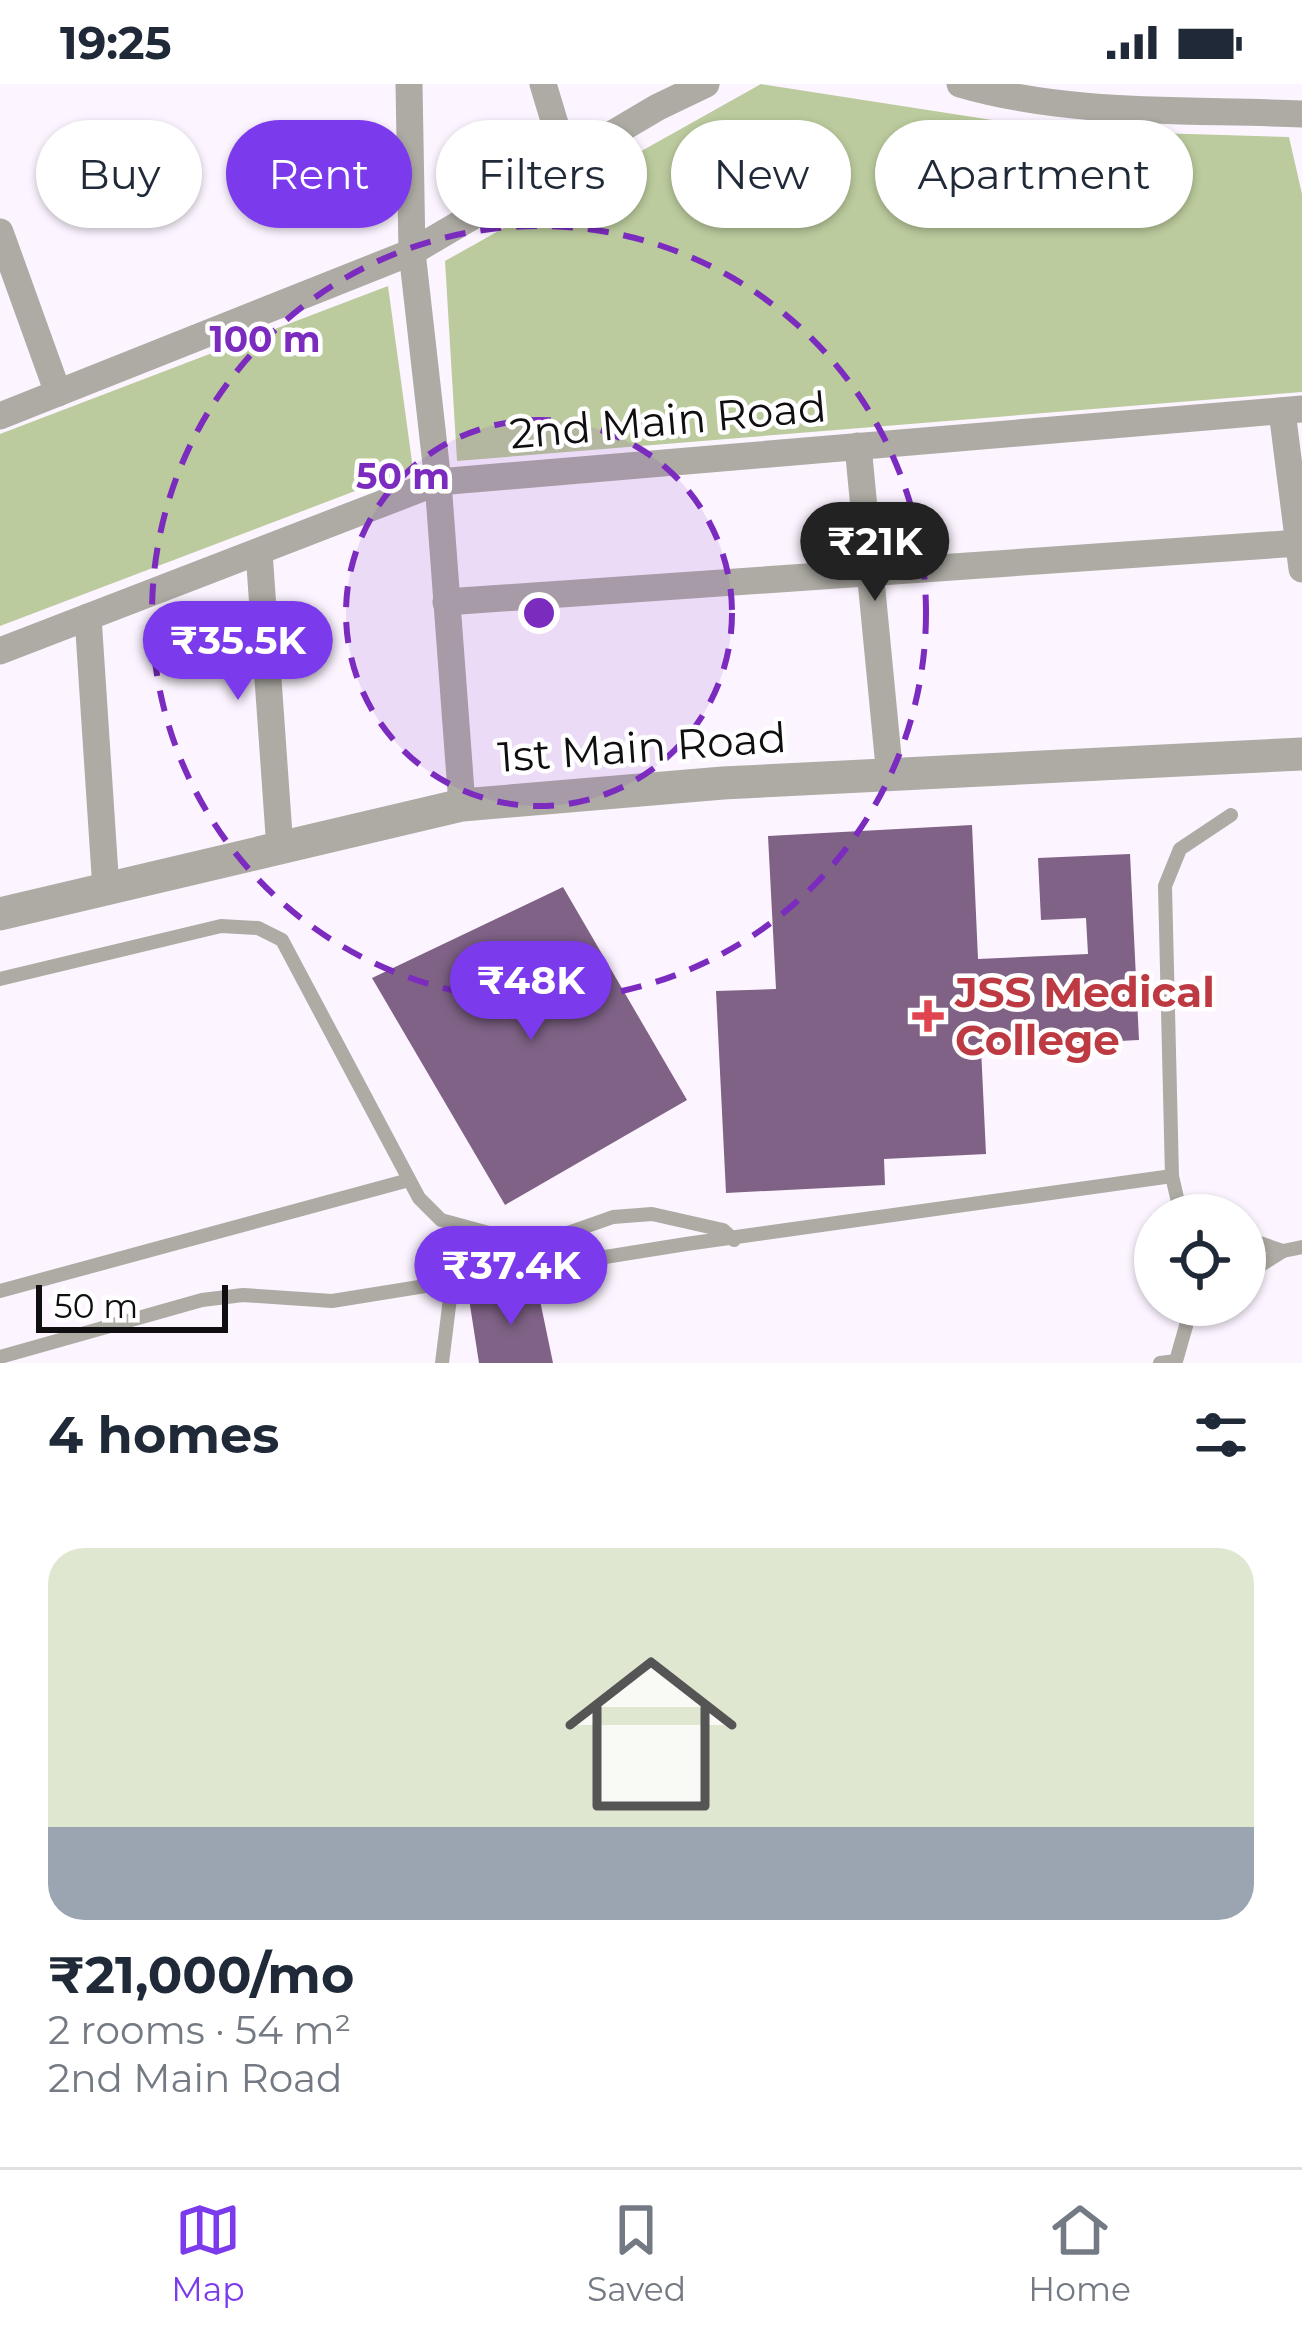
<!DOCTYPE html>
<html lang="en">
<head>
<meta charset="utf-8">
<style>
	:root { --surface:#fff; --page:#f2f2f3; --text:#1f2937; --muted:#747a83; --line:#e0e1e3; --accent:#7c3aed }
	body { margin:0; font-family:Montserrat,sans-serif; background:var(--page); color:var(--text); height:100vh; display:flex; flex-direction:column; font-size:45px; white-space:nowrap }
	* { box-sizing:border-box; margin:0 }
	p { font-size:39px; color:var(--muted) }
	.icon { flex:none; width:66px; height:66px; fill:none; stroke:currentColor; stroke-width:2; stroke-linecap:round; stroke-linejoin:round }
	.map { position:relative; height:1279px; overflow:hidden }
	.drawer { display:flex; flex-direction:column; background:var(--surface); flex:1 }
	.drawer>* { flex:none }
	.guide { position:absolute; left:36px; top:36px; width:1230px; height:108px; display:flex; gap:24px }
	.fabs { position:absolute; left:1134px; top:1110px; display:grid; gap:24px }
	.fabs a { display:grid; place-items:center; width:132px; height:132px; border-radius:50%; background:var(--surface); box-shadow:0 3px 9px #0004; font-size:60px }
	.scale { position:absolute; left:36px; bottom:30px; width:192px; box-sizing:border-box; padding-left:12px; border:6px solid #110e12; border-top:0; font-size:33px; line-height:42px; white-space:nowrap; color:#110e12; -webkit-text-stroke:9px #fff; paint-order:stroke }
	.price { position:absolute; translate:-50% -102px; padding:0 27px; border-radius:42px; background:var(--accent); color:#fff; font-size:39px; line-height:78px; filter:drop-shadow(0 3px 6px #0008) }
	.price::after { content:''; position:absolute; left:50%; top:72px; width:36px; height:27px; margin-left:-18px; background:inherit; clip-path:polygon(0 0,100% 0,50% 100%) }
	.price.current { background:#222; color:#fff }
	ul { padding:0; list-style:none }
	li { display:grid; align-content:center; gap:24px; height:636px; padding:0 48px }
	li span { display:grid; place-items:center; height:372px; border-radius:36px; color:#555 }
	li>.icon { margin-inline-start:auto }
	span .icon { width:216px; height:216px; fill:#fffc; stroke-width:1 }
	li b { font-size:51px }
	h2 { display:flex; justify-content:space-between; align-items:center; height:144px; padding:0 48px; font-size:51px }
	.chip { padding:0 42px; border-radius:54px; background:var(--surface); box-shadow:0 3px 9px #0004; font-size:42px; line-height:108px }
	.chip.current { background:var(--accent); color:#fff }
	.status { display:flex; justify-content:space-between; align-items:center; height:84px; padding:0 60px; background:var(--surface); direction:ltr }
	.status svg { height:33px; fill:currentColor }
	.tabs { display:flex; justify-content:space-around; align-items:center; height:168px; border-top:3px solid var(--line); background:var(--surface); font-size:33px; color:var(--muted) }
	.tabs a { display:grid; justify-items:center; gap:6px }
	.tabs .current { color:var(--accent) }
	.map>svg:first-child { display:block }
	.green { fill:#bbcb9d }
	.building { fill:#7f6286 }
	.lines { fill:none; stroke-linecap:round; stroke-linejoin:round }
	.service { stroke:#aeaba4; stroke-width:14 }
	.minor { stroke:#aeaba4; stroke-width:27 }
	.tertiary { stroke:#aeaba4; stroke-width:33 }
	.ring { fill:none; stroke:#7b2cbf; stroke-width:6; stroke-dasharray:21 15 }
	.health-dot { fill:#e0444e; stroke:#fff; stroke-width:4.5 }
	.labels { text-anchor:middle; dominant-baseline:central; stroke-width:9; stroke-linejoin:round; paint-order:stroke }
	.street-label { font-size:42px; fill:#110e12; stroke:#fff }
	.health-label { font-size:42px; font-weight:bold; fill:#be3a42; stroke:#fff; text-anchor:start }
	.centre { fill:#7b2cbf; stroke:#fff; stroke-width:6 }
	.ring-label { font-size:36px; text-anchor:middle; font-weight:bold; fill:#7b2cbf; stroke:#fff; stroke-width:9; stroke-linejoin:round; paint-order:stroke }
</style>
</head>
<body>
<div class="status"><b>19:25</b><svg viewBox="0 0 49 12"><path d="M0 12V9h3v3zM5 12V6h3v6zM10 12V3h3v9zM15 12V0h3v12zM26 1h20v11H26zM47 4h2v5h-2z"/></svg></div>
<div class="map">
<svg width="1302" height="1279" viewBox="0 0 1302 1279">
	<rect width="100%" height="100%" fill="#fcf4ff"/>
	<!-- green -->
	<g class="green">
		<path d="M761,0L1056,46L1289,53L1302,110V308L457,377L445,177Z"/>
		<path d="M388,202L413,385L0,542V350Z"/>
	</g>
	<!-- building -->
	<g class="building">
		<path d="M972,741L978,875L1088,870L1086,834L1041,836L1038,774L1130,770L1139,956L981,964L986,1070L884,1075L885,1101L726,1109L716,907L776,905L768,752Z"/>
		<path d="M563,803L687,1016L505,1121L372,894Z"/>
		<path d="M537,1202L553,1279H479L469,1215Z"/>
	</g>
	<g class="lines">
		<!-- service -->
		<g class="service">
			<path d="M0,895L221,842L258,844L282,856L419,1114L441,1136L507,1154L559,1152L613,1133L652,1130L723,1146L734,1156"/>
			<path d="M1172,1092L1165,802L1180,765L1231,731"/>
			<path d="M1245,1154L1283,1167"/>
			<path d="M1245,1191L1283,1167L1302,1163"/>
			<path d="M0,1207L409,1096"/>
			<path d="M0,1273L202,1216L243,1211L332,1217L686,1160L1172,1092L1181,1131"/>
			<path d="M442,1279L452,1198"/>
			<path d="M1160,1279L1176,1277L1192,1221"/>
		</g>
		<!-- minor -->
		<g class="minor">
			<path d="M409,0L412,168L438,398L462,721"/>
			<path d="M543,0L566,76"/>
			<path d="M960,0C1069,32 1189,25 1302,30"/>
			<path d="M0,148L58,309"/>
			<path d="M1282,327L1302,485"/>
			<path d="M0,332L412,168L658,23L706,0"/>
			<path d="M858,362L890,693"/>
			<path d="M259,468L280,765"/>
			<path d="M446,518L1299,459"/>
			<path d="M88,533L106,806"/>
			<path d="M0,567L438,398L1302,325"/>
		</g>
		<!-- tertiary -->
		<path class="tertiary" d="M0,830L462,721L723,699L1302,670"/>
	</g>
	<!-- distance rings -->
	<circle cx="539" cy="529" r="193" fill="#7b2cbf" fill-opacity=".12"/>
	<g class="ring">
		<circle cx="539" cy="529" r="193"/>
		<circle cx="539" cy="529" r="387"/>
	</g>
	<!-- markers -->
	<path class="health-dot" d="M922 914h12v12h12v12h-12v12h-12v-12h-12v-12h12z"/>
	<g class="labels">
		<!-- street labels -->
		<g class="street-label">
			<text transform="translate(668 336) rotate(-5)">2nd Main Road</text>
			<text transform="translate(642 663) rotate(-4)">1st Main Road</text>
		</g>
		<!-- health labels -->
		<g class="health-label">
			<text x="955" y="908">JSS Medical<tspan x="955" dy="48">College</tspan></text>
		</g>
	</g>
	<circle cx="539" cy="529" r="18" class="centre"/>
	<g class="ring-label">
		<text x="265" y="268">100 m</text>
		<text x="403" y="405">50 m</text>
	</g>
</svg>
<div class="fabs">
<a><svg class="icon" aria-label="locate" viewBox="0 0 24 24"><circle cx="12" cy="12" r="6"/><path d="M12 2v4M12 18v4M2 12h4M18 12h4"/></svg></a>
</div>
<div class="scale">50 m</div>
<b class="price current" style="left:875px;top:520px">₹21K</b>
<b class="price" style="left:238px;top:619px">₹35.5K</b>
<b class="price" style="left:531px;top:959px">₹48K</b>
<b class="price" style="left:511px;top:1244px">₹37.4K</b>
<div class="guide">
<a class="chip">Buy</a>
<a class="chip current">Rent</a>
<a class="chip">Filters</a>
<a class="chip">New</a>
<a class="chip">Apartment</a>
</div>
</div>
<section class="drawer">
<h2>4 homes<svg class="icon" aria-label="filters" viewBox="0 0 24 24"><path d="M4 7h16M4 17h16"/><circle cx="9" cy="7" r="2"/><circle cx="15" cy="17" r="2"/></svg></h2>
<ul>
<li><span style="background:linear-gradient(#dfe7d0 75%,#9aa5b1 0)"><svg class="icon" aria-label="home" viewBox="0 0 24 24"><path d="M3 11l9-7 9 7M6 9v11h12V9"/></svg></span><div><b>₹21,000/mo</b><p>2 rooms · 54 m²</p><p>2nd Main Road</p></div></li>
</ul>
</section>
<nav class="tabs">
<a class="current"><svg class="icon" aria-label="map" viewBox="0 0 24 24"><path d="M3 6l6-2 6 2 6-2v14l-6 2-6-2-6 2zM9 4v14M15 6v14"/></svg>Map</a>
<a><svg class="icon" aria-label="saved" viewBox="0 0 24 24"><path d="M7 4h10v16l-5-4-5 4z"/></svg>Saved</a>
<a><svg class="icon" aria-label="home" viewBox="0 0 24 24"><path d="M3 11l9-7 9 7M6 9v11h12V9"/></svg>Home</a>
</nav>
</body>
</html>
